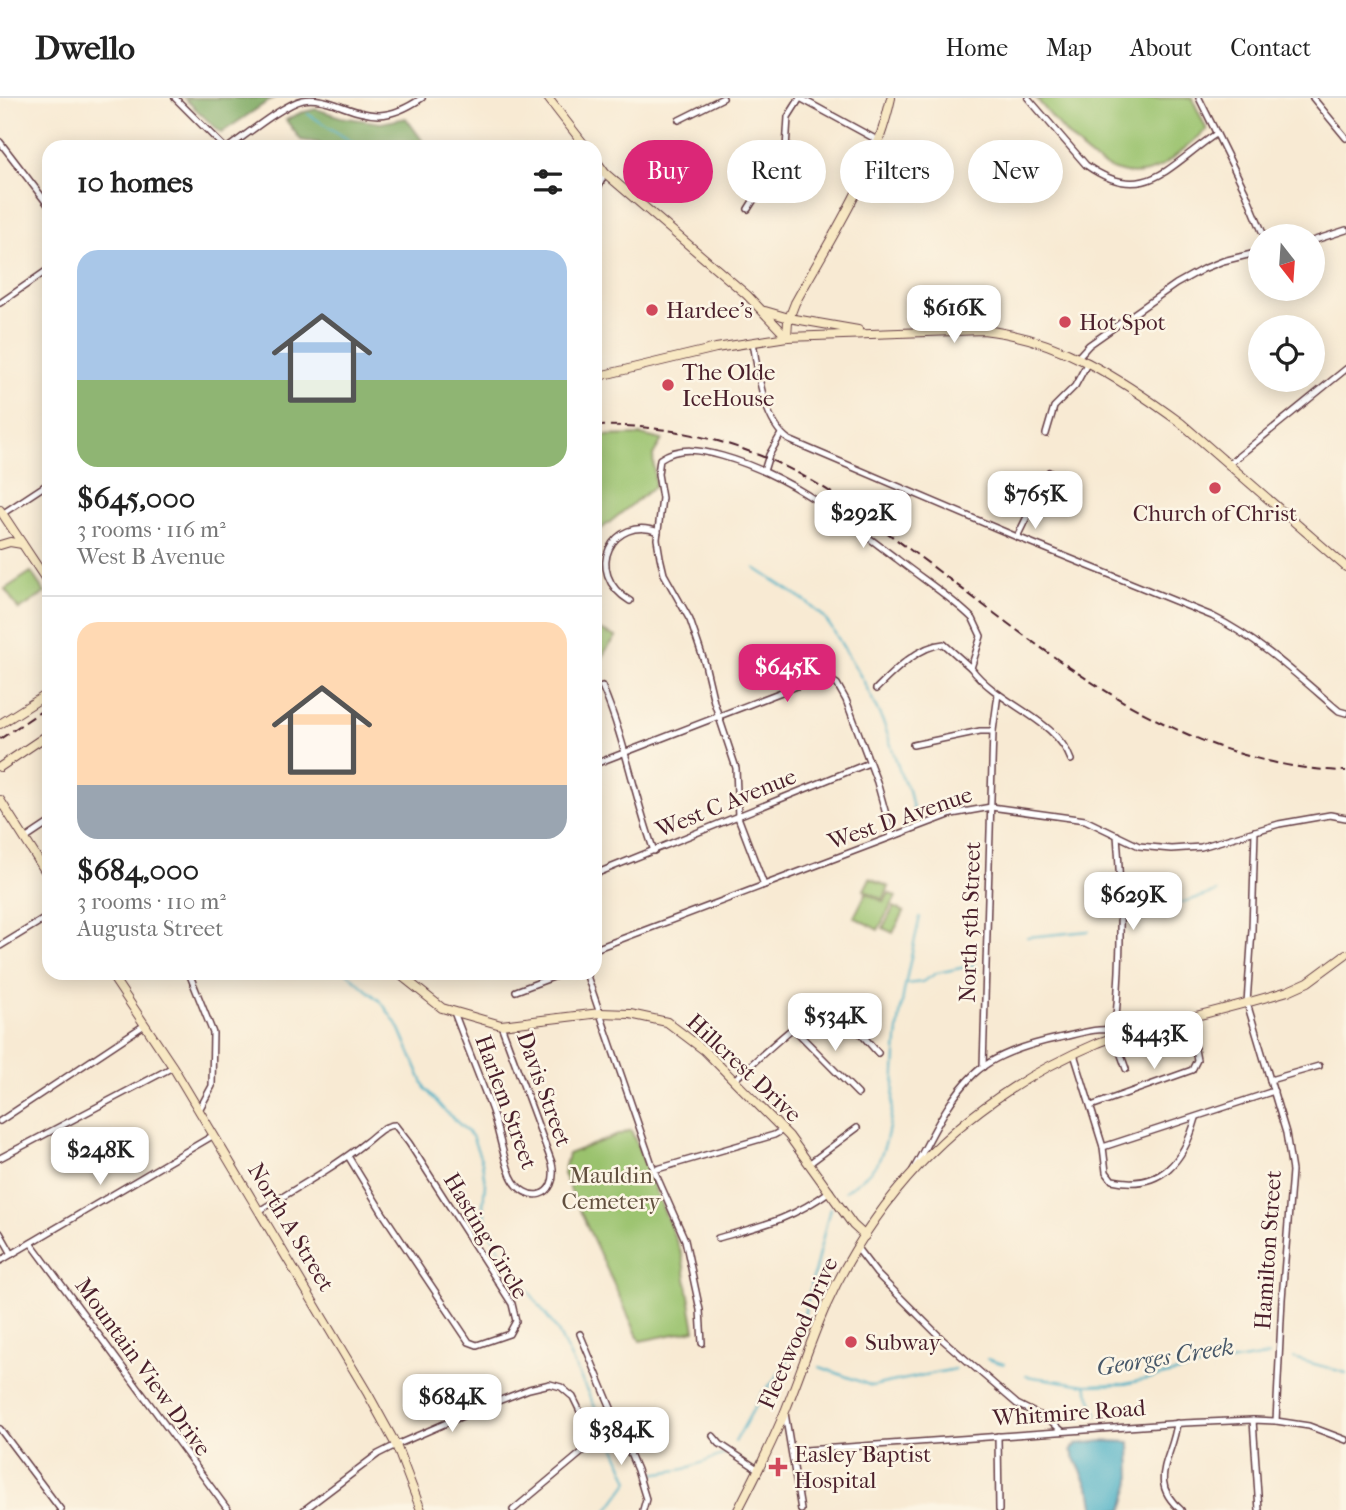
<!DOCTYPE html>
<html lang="en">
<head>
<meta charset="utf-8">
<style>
	:root { --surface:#fff; --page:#f6f6f6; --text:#222; --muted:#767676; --line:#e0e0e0; --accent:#db2777 }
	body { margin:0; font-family:"IM FELL French Canon",serif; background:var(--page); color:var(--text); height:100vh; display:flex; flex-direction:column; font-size:26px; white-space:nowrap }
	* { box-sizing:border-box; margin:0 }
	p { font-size:23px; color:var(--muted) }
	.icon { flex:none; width:38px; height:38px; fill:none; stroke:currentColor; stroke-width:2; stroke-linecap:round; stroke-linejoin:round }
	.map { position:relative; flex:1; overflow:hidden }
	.sheet { position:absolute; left:42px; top:42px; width:560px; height:840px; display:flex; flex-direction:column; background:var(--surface); border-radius:21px; box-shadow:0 4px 18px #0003 }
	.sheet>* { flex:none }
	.guide { position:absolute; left:623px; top:42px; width:618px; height:63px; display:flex; gap:14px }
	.needle { width:46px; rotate:163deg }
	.tools { position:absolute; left:1248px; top:126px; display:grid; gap:14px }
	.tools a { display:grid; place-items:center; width:77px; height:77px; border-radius:50%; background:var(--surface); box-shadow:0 4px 18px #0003; font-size:35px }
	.price { position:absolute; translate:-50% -60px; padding:0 16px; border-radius:14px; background:#fff; color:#222; font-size:23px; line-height:46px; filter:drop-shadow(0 2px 4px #0008) }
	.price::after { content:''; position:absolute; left:50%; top:42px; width:21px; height:16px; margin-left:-10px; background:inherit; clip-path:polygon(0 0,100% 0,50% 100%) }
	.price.on { background:var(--accent); color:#fff }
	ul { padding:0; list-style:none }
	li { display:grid; align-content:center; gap:14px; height:371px; padding:0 35px }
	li+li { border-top:2px solid var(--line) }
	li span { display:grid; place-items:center; height:217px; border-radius:21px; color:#555 }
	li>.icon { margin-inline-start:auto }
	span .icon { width:126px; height:126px; fill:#fffc; stroke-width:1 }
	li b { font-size:30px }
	h2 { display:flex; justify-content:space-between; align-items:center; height:84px; padding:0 35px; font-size:30px }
	.pill { padding:0 24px; border-radius:32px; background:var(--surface); box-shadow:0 4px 18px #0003; font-size:24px; line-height:63px }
	.pill.on { background:var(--accent); color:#fff }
	header { display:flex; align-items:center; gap:42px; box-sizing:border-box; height:98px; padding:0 35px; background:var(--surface); border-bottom:2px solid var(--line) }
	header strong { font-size:33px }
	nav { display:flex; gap:38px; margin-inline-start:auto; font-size:24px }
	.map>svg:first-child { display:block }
	.green { fill:#9ac26d; stroke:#72704c; stroke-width:2 }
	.forest { fill:#7ba860; stroke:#626446; stroke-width:2 }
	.water { fill:#46aec5; stroke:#486678; stroke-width:2 }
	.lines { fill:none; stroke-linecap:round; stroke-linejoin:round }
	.stream { stroke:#46aec5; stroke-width:2 }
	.street-casing { stroke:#643d44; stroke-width:8 }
	.secondary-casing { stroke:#643d44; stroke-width:10 }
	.street { stroke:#fff; stroke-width:5 }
	.secondary { stroke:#f8e8c3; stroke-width:8 }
	.rail { stroke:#4a1f2b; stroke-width:2; stroke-dasharray:10 5; stroke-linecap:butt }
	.poi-dot { fill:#d1495b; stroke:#fcf5e5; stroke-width:2.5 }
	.labels { text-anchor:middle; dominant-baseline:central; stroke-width:5; stroke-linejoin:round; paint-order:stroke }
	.poi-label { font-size:23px; fill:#4a1f2b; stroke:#fcf5e5; text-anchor:start }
	.street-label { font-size:23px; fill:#4a1f2b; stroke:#fcf5e5 }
	.park-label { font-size:23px; fill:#62503f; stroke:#fcf5e5 }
	.water-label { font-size:24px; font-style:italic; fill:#485869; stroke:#fcf5e5 }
</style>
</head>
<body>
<header>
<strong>Dwello</strong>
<nav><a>Home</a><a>Map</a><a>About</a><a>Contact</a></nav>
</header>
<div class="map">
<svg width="1346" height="1412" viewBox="0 0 1346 1412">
	<rect width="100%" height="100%" fill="#fcf5e5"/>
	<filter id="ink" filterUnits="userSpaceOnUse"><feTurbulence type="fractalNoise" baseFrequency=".0143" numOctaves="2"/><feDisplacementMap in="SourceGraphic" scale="14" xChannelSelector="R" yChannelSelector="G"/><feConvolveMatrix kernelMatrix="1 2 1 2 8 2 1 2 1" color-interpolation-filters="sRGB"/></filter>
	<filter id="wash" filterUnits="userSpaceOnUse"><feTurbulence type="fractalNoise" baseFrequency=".00686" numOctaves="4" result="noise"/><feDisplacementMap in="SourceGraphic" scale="28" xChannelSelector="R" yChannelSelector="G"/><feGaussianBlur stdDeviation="1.57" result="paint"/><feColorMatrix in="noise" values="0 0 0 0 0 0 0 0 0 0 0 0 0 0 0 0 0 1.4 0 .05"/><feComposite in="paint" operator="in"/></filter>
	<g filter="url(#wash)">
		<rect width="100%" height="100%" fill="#f8ead3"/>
		<!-- green -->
		<g class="green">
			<path d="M1036,0H1192L1207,32C1195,41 1168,66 1156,71C1105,93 1064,33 1036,0Z"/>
			<path d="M641,337L662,342L653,357L655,388L595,436V338Z"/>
			<path d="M31,474L45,495L19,512L5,491Z"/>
			<path d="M595,530L616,539L605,554L595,578Z"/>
			<path d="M870,780L889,789L883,802L864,792Z"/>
			<path d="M866,795L884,804L889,795L896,799L878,832L854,819Z"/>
			<path d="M894,809L904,814L893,835L883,830Z"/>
			<path d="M631,1032L682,1157L695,1232L640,1243L563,1076L568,1056Z"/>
		</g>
		<!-- forest -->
		<g class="forest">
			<path d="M184,0H273L221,35Z"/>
			<path d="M316,11L341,19L381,25L406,20L427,49H323L319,45L301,42L286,22L300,15Z"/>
		</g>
		<!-- water -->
		<path class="water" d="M1103,1343L1130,1344L1131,1383L1123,1412H1095L1092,1396L1071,1352L1077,1346Z"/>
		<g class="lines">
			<!-- stream -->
			<g class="stream">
				<path d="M308,16L355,46"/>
				<path d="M755,470L805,503L823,518L833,532L864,584L884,626L902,680L909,692L914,715"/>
				<path d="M1133,819L1217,794"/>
				<path d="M1027,839L1089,833"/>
				<path d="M347,875L382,905L400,931L425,990L443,1011L472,1038L482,1064L485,1086L483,1108L488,1131L502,1156L557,1232L601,1321"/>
				<path d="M906,886L922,884L937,875L975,867"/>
				<path d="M845,1093C860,1083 876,1072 882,1055C895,1019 894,979 897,942C901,900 911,859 920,819"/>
				<path d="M1293,1260L1346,1275"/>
				<path d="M987,1261L1004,1266"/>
				<path d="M820,1269L872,1288L955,1271"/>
				<path d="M1026,1278L1086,1287L1125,1286L1214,1266L1268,1258"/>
				<path d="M1086,1288L1097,1317"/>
				<path d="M735,1344L763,1294L774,1283L791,1257L803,1221L830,1110"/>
				<path d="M652,1376L685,1371L725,1356"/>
				<path d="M608,1412L629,1383L614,1347"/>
			</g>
		</g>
	</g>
	<g filter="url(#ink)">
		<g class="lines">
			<defs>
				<g id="street">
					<path d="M175,0L224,49"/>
					<path d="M800,0L879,43"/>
					<path d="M1028,0L1086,67C1145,109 1169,67 1216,36"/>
					<path d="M1199,0L1246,95L1264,138"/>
					<path d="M1313,0L1346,40"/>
					<path d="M679,22L723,0"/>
					<path d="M0,44L49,108"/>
					<path d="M229,49C246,37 284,6 303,2C313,0 326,3 335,6C372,20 388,23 422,0"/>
					<path d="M595,96L605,75"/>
					<path d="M748,111L786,51L788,19L800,0"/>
					<path d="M1312,143L1346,132"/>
					<path d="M0,205L49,171"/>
					<path d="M753,244C758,274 763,324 789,342L1017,439L1212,518C1260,542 1298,578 1339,613L1346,615"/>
					<path d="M1078,259L1089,247L1176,186L1203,171L1223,163L1260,154"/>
					<path d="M1046,336L1054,309L1075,288L1088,264"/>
					<path d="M1229,366L1346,271"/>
					<path d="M764,373L769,357L781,336"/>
					<path d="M2,416L49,385"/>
					<path d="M1017,439L1049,374"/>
					<path d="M630,503C582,474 613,416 658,434"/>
					<path d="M602,588C625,641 634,698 654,753"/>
					<path d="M876,591C894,573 918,548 944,546L971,570"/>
					<path d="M913,647L980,633H993"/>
					<path d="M595,666L823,578L837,586L846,602L877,684L892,738"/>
					<path d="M1255,733L1252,832L1247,905L1286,1035L1292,1073L1282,1201L1276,1323"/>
					<path d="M25,741L49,725"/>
					<path d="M595,776L869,665"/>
					<path d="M764,787L738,719L736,670L714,604L705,566L690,522L664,476L660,459L657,441L662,400L658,376L660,361C679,348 701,352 722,358C790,377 842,420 897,461C922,481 951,499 973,521L981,538L971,570C997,606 1056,620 1071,662"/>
					<path d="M0,848L49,818"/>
					<path d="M595,851L952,716L991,709L1085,722L1139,748L1171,751L1201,749L1279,726L1330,717L1346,720"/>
					<path d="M189,875L213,935L212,988L199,1012"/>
					<path d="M586,875L654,1072L685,1142L700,1212L702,1245"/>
					<path d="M516,893L564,875"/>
					<path d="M454,914C466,946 479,978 491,1010C499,1032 502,1057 511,1078C525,1108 560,1101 552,1065L501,927"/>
					<path d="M794,931L858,996"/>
					<path d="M1115,931C1121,866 1122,801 1117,737"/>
					<path d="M1115,940L1126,971"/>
					<path d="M1074,956L1103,1049L1274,993"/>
					<path d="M983,969L993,633L998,596"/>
					<path d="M734,982C756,963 808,912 833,904L878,955"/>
					<path d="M1270,982L1319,968"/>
					<path d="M1091,1008L1192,972L1197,962L1189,920"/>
					<path d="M0,1023L143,928"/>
					<path d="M1103,1049L1106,1074L1112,1082C1162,1093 1184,1062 1196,1020"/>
					<path d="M0,1060L173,969"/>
					<path d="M810,1065L857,1030"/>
					<path d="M654,1072L774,1037L783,1032"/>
					<path d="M913,1072C931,1040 947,1002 974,976C996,955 1034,945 1063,939C1085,934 1106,927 1126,936"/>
					<path d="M259,1113C295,1091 333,1070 366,1044C375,1037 384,1027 395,1027L409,1045L512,1206L516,1223L509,1236L477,1247L469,1244L384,1117L348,1058"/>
					<path d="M0,1135L12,1156"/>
					<path d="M718,1140C764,1127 790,1122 830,1093"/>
					<path d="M31,1145L228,1412"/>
					<path d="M857,1150L877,1176L943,1242L1017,1306L1051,1323L1062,1333"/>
					<path d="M0,1163L214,1037"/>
					<path d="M580,1236L637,1372L646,1401L643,1412"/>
					<path d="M785,1315L801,1412"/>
					<path d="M1253,1322L1259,1412"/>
					<path d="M1177,1325C1173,1360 1146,1383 1181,1412"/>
					<path d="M0,1331L61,1412"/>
					<path d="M713,1338L720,1346L759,1372"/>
					<path d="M998,1338L999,1412"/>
					<path d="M792,1353L1184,1325L1253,1322L1276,1323L1309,1328L1346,1342"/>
					<path d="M304,1412L378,1356L396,1347L483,1309L529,1291L550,1286L561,1289L573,1299L595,1344"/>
					<path d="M513,1412L617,1325"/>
				</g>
				<g id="secondary">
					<path d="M548,0L586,49"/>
					<path d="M595,61L605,75L747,197L787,239"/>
					<path d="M765,213L789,220L858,232"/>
					<path d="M787,239L788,223L795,205C831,139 875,75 891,0"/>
					<path d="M595,279L716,250L787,239L983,232C1059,240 1121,281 1181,325L1346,469"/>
					<path d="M0,412L49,486"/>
					<path d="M0,447L10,444L22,446"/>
					<path d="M0,626L49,595"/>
					<path d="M0,669L49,636"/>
					<path d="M0,702L49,779"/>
					<path d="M110,875L173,969L368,1296L396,1347L421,1412"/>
					<path d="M398,875L442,910L501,927L600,915L630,916L667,924L704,952L789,1038L853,1127L865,1138"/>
					<path d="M738,1412C755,1379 772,1346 786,1311C799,1278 810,1245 824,1212C880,1087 972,998 1098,945C1124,935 1153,929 1180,922C1216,913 1252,904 1288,893L1308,884L1346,856"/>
				</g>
			</defs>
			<!-- street casing -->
			<use href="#street" class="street-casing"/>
			<!-- secondary casing -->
			<use href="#secondary" class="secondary-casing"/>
			<!-- street -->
			<use href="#street" class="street"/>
			<!-- secondary -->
			<use href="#secondary" class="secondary"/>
			<!-- rail -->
			<g class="rail">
				<path d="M595,328C670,325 749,346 814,384C847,403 878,428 909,451C1041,548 1173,669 1346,673"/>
				<path d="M0,641L49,608"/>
			</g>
		</g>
	</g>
	<!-- markers -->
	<g class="poi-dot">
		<circle cx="652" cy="212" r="7"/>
		<circle cx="1065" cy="224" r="7"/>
		<circle cx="668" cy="287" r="7"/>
		<circle cx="1215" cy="390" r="7"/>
		<circle cx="851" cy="1244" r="7"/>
		<path d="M774.5 1358.5h7v7h7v7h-7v7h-7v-7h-7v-7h7z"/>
	</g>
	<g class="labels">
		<!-- poi labels -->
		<g class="poi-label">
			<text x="666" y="212">Hardee's</text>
			<text x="1079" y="224">Hot Spot</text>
			<text x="682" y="274">The Olde<tspan x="682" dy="26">IceHouse</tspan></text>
			<text x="1215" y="415" text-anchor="middle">Church of Christ</text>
			<text x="865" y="1244">Subway</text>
			<text x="794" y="1356">Easley Baptist<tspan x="794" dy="26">Hospital</tspan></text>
		</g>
		<!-- street labels -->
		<g class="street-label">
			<text transform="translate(726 705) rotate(-22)">West C Avenue</text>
			<text transform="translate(900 720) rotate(-19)">West D Avenue</text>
			<text transform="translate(970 824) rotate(-88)">North 5th Street</text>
			<text transform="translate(744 970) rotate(43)">Hillcrest Drive</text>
			<text transform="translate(544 991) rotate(70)">Davis Street</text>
			<text transform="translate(506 1004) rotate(70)">Harlem Street</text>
			<text transform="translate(291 1129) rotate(59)">North A Street</text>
			<text transform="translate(486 1138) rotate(59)">Hasting Circle</text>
			<text transform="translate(1268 1152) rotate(-86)">Hamilton Street</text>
			<text transform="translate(798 1235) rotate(-66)">Fleetwood Drive</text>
			<text transform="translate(143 1269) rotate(54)">Mountain View Drive</text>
			<text transform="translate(1069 1315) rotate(-4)">Whitmire Road</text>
		</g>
		<!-- park labels -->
		<g class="park-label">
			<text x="611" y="1077">Mauldin<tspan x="611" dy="26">Cemetery</tspan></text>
		</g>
		<!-- water labels -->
		<g class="water-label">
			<text transform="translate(1165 1259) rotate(-9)">Georges Creek</text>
		</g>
	</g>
</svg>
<div class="tools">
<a><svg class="needle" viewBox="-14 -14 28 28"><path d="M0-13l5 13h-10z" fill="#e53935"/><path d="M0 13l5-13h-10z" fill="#767676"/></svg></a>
<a><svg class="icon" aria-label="locate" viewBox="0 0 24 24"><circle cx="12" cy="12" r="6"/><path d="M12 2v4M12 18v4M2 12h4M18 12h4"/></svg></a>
</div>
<b class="price" style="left:954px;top:247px">$616K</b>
<b class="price" style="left:1035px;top:433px">$765K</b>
<b class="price" style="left:863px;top:452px">$292K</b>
<b class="price on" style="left:787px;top:606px">$645K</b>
<b class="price" style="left:1133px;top:834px">$629K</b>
<b class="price" style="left:835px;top:955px">$534K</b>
<b class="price" style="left:1154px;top:973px">$443K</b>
<b class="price" style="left:100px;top:1089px">$248K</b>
<b class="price" style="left:452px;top:1336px">$684K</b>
<b class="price" style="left:621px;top:1369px">$384K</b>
<div class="guide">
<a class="pill on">Buy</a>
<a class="pill">Rent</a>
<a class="pill">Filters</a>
<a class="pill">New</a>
</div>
<section class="sheet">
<h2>10 homes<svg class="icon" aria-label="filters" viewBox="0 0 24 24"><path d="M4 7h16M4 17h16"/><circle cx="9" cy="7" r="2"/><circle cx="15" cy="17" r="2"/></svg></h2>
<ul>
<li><span style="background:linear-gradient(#a9c7e8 60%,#8fb573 0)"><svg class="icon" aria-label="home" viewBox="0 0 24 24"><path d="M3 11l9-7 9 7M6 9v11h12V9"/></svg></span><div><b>$645,000</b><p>3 rooms · 116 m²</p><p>West B Avenue</p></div></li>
<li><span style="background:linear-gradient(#ffd9b3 75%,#9aa5b1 0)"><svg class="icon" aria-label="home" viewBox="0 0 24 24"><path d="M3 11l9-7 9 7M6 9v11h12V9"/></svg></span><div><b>$684,000</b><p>3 rooms · 110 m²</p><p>Augusta Street</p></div></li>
</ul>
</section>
</div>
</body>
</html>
